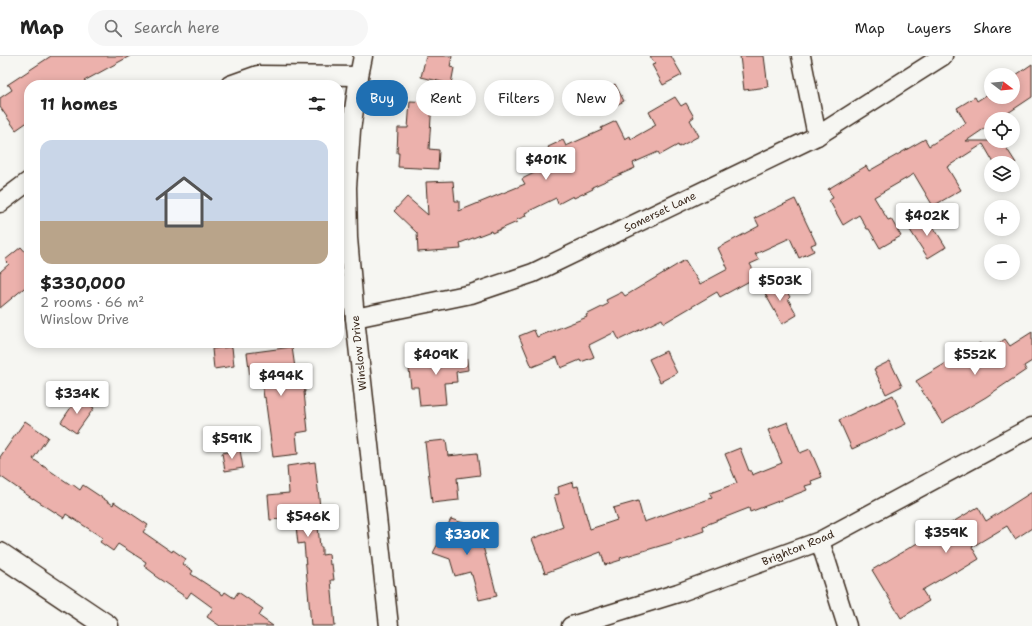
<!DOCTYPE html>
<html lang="en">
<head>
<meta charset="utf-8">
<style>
	:root { --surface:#fff; --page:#f6f6f6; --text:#222; --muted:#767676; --line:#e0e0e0; --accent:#1f6fb2 }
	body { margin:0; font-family:"Shantell Sans",sans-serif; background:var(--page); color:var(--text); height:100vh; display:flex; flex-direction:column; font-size:15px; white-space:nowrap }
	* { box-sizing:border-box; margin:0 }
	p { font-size:13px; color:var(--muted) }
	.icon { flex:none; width:22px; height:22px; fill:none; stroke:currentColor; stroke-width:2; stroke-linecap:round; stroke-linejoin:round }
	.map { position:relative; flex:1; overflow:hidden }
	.side { position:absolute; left:24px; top:24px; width:320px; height:268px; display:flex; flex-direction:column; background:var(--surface); border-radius:16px; box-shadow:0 2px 10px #0003 }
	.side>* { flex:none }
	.banner { position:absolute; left:356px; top:24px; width:380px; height:36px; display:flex; gap:8px }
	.needle { width:26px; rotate:106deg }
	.buttons { position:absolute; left:984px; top:12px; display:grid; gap:8px }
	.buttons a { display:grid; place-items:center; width:36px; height:36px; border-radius:50%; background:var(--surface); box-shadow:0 2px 10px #0003; font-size:20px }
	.price { position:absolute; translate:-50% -34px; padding:0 9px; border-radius:4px; background:#fff; color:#222; font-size:13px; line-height:26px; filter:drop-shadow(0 1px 2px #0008) }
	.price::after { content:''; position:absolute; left:50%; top:24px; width:12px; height:9px; margin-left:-6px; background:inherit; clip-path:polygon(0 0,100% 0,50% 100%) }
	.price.current { background:var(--accent); color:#fff }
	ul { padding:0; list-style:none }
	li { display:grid; align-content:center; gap:8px; height:212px; padding:0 16px }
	li span { display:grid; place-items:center; height:124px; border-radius:12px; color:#555 }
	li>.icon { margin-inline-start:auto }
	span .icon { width:72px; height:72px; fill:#fffc; stroke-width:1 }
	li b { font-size:17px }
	h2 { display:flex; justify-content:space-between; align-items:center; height:48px; padding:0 16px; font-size:17px }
	.pill { padding:0 14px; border-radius:18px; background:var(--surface); box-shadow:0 2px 10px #0003; font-size:14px; line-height:36px }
	.pill.current { background:var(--accent); color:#fff }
	header { display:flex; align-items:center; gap:24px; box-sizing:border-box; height:56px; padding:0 20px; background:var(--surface); border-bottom:1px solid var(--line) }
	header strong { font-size:19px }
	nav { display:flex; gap:22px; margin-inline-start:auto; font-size:14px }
	.search { width:280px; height:36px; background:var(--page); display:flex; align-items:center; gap:10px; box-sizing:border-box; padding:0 14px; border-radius:22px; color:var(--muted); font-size:15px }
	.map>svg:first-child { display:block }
	.building { fill:#ecb1ac; stroke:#3b2a1e }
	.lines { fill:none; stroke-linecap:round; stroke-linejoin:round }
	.minor-casing { stroke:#3b2a1e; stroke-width:21 }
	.tertiary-casing { stroke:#3b2a1e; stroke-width:25 }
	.minor { stroke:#f6f6f2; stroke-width:18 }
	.tertiary { stroke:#f6f6f2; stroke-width:22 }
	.labels { text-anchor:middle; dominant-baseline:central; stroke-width:3; stroke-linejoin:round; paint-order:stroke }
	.street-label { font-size:11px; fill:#3b2a1e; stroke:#f6f6f2 }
</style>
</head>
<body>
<header>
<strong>Map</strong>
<div class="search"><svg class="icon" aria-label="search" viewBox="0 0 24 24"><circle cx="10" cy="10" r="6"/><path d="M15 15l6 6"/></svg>Search here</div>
<nav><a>Map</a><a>Layers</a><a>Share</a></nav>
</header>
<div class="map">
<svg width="1032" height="570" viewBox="0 0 1032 570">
	<rect width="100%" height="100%" fill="#f6f6f2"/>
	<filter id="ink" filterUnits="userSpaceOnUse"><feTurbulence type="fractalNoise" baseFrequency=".025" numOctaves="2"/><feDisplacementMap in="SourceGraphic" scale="8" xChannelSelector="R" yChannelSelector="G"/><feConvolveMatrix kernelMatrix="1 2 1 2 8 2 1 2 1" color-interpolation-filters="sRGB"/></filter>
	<g filter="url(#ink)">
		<!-- building -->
		<g class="building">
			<path d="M51,0H130L84,25L86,29H29V65L16,74L0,51V42L12,34L9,29H7Z"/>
			<path d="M426,0H452L450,11L454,12L451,28L421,21Z"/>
			<path d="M650,0H671L682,19L663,29L652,9L655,8Z"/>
			<path d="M740,0H764L768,31L744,34Z"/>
			<path d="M1032,8V41L999,63H991V68L966,85H1002L1016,107H994L983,88L947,111L961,134L933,150L914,118L874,141L888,164L891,163L901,180L880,192L869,173H867L859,159L843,169L829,144L833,142L828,133L866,110L869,115L925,83L929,90L966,67L957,52L975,41L977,45L991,36V41H1013V21Z"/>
			<path d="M615,28L624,45L607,54L598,37Z"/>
			<path d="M675,41L681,50L686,47L694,61L690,64L699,80L679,91L678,89L660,99L658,96L633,107L635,112L592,131L593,133L574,142L573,140L558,148L556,142L525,157L526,160L516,164L517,166L492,177L491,175L460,187L461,193L418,196L417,177L394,155L407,141L428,159L426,126L453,125L455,145H459V155L525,128L522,123L556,106L548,91L563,84L566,90L602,74L601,72L616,65L625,83L630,80L631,83L656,69L649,56Z"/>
			<path d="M410,45L432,46L429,93L439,94L438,113L398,111L399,97H397L398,72H408Z"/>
			<path d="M795,143L816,187L811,189L814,195L799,202L790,182L755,198L759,204L750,208L757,221L720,241L717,236L664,267L662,263L619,284L615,276L589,289L594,301L581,306L580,304L561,312L557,301L532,311L519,280L534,274L537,281L587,261L586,259L608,248L606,244L622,236L625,240L685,204L700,228L728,213L718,192L759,170L755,162Z"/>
			<path d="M926,159L946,191L928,202L908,171Z"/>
			<path d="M21,191L29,200V228L0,252V216L9,208L5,204Z"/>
			<path d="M780,224L790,241L788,243L797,259L782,268L763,234Z"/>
			<path d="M1032,276V305L1024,310L1026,314L986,341L942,367L916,325L980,287L986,296L1005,283L1010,290Z"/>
			<path d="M232,291L234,310L214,313L212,293Z"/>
			<path d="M292,291L296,319H303L305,336H304L308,375L296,377L298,398L273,401L265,341L264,342L262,326L251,328L247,297Z"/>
			<path d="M666,295L677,317L660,326L649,303Z"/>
			<path d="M466,296L468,314L456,316L457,326L444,327L446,348L420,350L418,331H411L408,304L450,300V297Z"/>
			<path d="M890,305L902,330L886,338L874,313Z"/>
			<path d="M893,339L906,368L852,393L839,364Z"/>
			<path d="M78,341L94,352L76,377L61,366Z"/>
			<path d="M25,365L48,381L33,403L71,429L72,428L80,434L83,429L113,449L114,446L148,469L143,476L172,496L173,494L186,503L183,508L193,515L191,518L223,539L225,536L234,542L238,536L263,553L259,560L273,570H220L207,561L213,552L191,536L187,542L155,520L156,519L144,510L146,506L118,488L113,495L100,486L103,482L66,458L64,462L33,442V443L0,420V401Z"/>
			<path d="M788,366L800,397L810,393L822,421L811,425L812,428L805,430L807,434L750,456L749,452L703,470L704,475L670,487L620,502L621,504L605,509L601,496L545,517L532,483L563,471L554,439L559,438L558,431L573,426L574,431L578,430L590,473L617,464L613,452L638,445L644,466L712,442L710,437L737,427L725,398L740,392L749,415H751L752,419L782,407L768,374Z"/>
			<path d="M446,384L448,400L477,397L480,419L457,422L459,444L432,447L425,386Z"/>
			<path d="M240,394L243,412L225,415L222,397Z"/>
			<path d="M315,406L321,460H317L320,491H322V499L329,498L330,509L332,508L334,524H331L335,570H311L304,487L298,488L295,462L292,463V462L270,464L268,439L289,437L287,410Z"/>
			<path d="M1032,436V472L1015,483L1007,470L972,491L979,503L956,517L955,515L922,534L929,545L901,562L872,514L978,451L986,465Z"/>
			<path d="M451,463L478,472L488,509H489L497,540L479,544L472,519H471L470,516L455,520L450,503L433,497Z"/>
		</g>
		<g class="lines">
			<defs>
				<g id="minor">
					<path d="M363,0L359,20L351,74L347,131L348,182L355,262L389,570"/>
					<path d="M801,0L817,80"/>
					<path d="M230,29L258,19L359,20"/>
					<path d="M0,147L29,125"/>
					<path d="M355,262L471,238L533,217L817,80L943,0"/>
					<path d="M820,485L847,570"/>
					<path d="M571,570L678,537L820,485L1032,371"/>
				</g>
				<path id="tertiary" d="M0,498L107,570"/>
			</defs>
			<!-- minor casing -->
			<use href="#minor" class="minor-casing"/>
			<!-- tertiary casing -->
			<use href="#tertiary" class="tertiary-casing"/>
			<!-- minor -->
			<use href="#minor" class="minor"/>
			<!-- tertiary -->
			<use href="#tertiary" class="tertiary"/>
		</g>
	</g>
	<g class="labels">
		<!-- street labels -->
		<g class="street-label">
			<text transform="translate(660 156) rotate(-26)">Somerset Lane</text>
			<text transform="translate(359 297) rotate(-96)">Winslow Drive</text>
			<text transform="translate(798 492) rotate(-22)">Brighton Road</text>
		</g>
	</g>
</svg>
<div class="buttons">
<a><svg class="needle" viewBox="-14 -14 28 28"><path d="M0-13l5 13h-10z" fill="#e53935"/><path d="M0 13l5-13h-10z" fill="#767676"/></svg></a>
<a><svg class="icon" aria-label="locate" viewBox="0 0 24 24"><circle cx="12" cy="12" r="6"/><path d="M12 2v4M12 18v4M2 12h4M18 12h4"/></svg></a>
<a><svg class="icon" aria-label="layers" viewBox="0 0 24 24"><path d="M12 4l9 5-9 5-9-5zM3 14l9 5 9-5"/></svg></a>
<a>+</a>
<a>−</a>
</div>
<b class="price" style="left:546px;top:125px">$401K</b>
<b class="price" style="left:927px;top:181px">$402K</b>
<b class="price" style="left:780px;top:246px">$503K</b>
<b class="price" style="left:436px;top:320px">$409K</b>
<b class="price" style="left:975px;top:320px">$552K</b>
<b class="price" style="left:281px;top:341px">$494K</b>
<b class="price" style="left:77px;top:359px">$334K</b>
<b class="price" style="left:232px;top:404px">$591K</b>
<b class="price" style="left:308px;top:482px">$546K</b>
<b class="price" style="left:946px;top:498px">$359K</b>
<b class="price current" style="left:467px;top:500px">$330K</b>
<div class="banner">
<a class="pill current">Buy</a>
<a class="pill">Rent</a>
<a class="pill">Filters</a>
<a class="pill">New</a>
</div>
<section class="side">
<h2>11 homes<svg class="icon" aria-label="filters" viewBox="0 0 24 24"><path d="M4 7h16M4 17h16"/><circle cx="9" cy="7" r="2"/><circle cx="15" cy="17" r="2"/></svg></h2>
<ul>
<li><span style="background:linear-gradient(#c9d6e8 65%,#b9a48a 0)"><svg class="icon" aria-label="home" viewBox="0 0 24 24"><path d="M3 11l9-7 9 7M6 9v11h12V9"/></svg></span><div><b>$330,000</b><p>2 rooms · 66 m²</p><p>Winslow Drive</p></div></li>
</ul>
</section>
</div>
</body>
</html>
